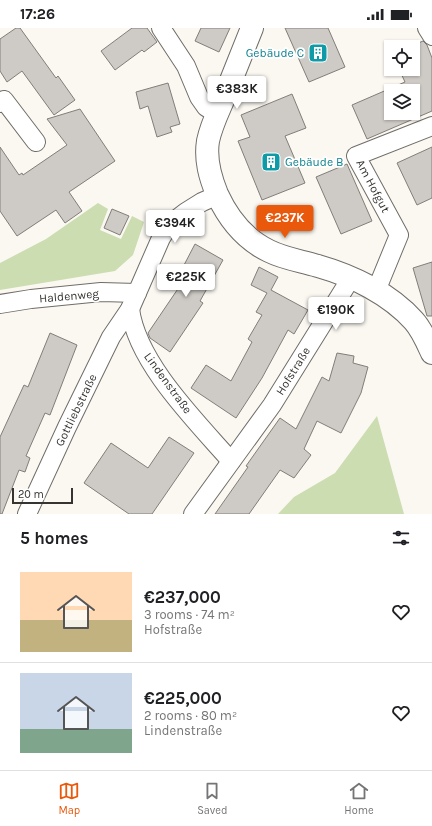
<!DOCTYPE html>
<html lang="en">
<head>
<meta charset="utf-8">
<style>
	:root { --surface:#fff; --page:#f6f6f6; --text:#202124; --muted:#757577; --line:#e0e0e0; --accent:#ea580c }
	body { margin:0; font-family:Karla,sans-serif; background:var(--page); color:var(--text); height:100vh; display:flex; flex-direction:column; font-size:15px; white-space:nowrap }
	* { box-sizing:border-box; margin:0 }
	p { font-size:13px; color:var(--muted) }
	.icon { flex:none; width:22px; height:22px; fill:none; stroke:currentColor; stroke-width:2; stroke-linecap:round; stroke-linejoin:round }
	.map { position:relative; height:486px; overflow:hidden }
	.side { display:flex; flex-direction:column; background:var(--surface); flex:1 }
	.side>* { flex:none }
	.buttons { position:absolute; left:384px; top:12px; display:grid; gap:8px }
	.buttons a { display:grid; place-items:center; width:36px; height:36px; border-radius:0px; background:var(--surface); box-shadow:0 1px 3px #0004; font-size:20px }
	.scale { position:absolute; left:12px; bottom:10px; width:61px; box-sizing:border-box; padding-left:4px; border:2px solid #353431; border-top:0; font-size:11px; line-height:14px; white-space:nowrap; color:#353431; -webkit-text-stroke:3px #fff; paint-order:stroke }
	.price { position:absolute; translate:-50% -34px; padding:0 9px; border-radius:4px; background:#fff; color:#222; font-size:13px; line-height:26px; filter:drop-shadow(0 1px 2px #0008) }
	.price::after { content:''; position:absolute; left:50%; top:24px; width:12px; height:9px; margin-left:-6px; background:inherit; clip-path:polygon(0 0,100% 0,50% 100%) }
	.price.current { background:var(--accent); color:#fff }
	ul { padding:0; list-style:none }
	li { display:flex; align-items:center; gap:12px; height:100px; padding:0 20px }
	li+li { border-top:1px solid var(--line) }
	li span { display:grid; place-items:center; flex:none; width:112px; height:80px; border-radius:0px; color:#555 }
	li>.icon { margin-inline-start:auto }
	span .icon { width:48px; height:48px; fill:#fffc; stroke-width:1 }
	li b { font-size:17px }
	h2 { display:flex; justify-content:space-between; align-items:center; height:48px; padding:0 20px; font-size:17px }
	.status { display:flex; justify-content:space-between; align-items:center; height:28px; padding:0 20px; background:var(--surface); direction:ltr }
	.status svg { height:11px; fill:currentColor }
	.tab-bar { display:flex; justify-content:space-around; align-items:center; height:56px; border-top:1px solid var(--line); background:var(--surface); font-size:11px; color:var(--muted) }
	.tab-bar a { display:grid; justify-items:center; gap:2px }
	.tab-bar .current { color:var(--accent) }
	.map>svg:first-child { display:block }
	.green { fill:#cbddb1 }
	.building { fill:#cecbc6; stroke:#817e79; fill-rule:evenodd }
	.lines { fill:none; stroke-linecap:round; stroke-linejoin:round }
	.street-casing { stroke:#706d69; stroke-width:20 }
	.secondary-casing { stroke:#706d69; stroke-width:24 }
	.street { stroke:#fff; stroke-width:18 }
	.secondary { stroke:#fff; stroke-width:22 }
	.labels { text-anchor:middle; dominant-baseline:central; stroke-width:3.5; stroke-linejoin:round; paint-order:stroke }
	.culture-label { font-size:12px; fill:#0d838f; stroke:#fff; text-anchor:end }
	.street-label { font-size:12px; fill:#353431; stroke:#fff }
</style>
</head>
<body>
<div class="status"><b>17:26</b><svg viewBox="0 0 49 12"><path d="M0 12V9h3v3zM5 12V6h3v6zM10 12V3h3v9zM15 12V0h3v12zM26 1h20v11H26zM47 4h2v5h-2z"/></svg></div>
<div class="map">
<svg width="432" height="486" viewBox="0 0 432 486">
	<rect width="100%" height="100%" fill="#fbf8f2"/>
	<!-- green -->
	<g class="green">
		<path d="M98,175L108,181L100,202L121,211L132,188L144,194L133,227L115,243L0,262V235L46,211Z"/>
		<path d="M377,388L404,486H278L294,469L335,445Z"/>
	</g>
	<!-- building -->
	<g class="building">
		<path d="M16,0H20L56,50L58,48L75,72L54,87L22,43L7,54L0,43V11Z"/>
		<path d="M132,0H147L157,14L144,24L142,22L115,42L101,23Z"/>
		<path d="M201,0H230L219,24L195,13Z"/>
		<path d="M285,0H328L345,39L309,54Z"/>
		<path d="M423,13L427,17L432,30V83L367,111L352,77L405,54L399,41H413V19H410ZM391,63H413V85H391Z"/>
		<path d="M168,55L180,96L170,99L172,104L157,109L148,78L140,81L136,64Z"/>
		<path d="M292,66L306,100L285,108L305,155L262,172L238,113L250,109L241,87Z"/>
		<path d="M80,81L115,133L69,164L82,183L65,195L56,182L17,208L0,183V119L19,147L22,145L23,147L67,117L47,91Z"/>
		<path d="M432,119V170L417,177L397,135Z"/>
		<path d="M347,136L372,193L341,206L316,149Z"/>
		<path d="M112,181L129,188L120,207L104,200Z"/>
		<path d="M195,216L223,232L200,273L203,275L170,324L150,310L148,305L190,243L183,239Z"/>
		<path d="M432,234V288H427L413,240Z"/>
		<path d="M259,239L278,249L271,262L308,282L294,306L288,302L262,350L236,390L191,360L206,337L231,353L252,314L248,311L262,287L256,284L267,265L251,257Z"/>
		<path d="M50,305L77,317L50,387L45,385L26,428L30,430L25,444L19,442L2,486H0V409L24,357L28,359Z"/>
		<path d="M337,325L354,328L353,335L368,339L361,365L341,405L317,393L304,421L311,427L294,450L280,442L249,486H215L248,439L246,438L280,390L296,401L322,349L329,353Z"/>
		<path d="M169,409L194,425L152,486H129L84,455L111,415L148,440Z"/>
	</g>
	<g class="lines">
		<defs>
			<g id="street">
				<path d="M161,0L186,38L199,69L206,79L217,86"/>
				<path d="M427,0L432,8"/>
				<path d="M0,75L4,72L36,114"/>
				<path d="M376,263L399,207L356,128L432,98"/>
				<path d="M0,276L31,271L101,264L137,265"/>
				<path d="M130,281C137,335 196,393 231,433"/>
				<path d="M27,486L67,399L111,309L130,281L161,210L169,197L186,184L202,174L218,167"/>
				<path d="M193,486L272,377L351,250"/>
			</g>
			<path id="secondary" d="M252,0C243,23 233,47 224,70C218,84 211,98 208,113C205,132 210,149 217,166C228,190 244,211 269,223C285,231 302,233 318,238C353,248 390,266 414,293C422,302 427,314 432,325"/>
		</defs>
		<!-- street casing -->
		<use href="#street" class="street-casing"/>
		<!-- secondary casing -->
		<use href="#secondary" class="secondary-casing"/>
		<!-- street -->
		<use href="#street" class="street"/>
		<!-- secondary -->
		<use href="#secondary" class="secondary"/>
	</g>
	<!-- icons -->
	<defs>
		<symbol id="building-square" viewBox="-11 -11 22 22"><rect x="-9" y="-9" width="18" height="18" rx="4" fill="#0f9aa8" stroke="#fff"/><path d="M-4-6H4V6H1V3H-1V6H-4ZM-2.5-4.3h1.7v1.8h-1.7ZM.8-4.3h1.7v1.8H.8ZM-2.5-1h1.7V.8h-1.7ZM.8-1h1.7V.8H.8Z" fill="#fff"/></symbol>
	</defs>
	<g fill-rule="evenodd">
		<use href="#building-square" x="307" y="14" width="22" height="22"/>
		<use href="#building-square" x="260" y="123" width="22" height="22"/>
	</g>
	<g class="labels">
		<!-- culture labels -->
		<g class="culture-label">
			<text x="304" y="25">Gebäude C</text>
			<text x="285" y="134" text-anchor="start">Gebäude B</text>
		</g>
		<!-- street labels -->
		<g class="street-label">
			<text transform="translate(373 158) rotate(62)">Am Hofgut</text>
			<text transform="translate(69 268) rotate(-5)">Haldenweg</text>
			<text transform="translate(293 343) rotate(-58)">Hofstraße</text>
			<text transform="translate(168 355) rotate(54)">Lindenstraße</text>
			<text transform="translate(76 382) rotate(-64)">Gottliebstraße</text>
		</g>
	</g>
</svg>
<div class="buttons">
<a><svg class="icon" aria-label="locate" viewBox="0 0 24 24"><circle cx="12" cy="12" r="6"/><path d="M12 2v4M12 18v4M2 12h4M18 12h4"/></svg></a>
<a><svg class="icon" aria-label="layers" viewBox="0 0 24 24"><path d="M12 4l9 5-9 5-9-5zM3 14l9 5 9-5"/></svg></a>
</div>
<div class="scale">20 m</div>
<b class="price" style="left:237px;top:82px">€383K</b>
<b class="price current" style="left:285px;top:211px">€237K</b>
<b class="price" style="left:175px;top:216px">€394K</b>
<b class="price" style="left:186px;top:270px">€225K</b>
<b class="price" style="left:336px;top:303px">€190K</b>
</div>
<section class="side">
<h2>5 homes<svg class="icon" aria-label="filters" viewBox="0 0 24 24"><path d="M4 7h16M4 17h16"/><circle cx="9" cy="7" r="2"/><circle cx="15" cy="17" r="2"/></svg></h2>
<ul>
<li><span style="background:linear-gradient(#ffd9b3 60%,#c2b280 0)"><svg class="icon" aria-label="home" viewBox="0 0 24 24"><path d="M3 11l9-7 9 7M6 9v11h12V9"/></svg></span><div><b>€237,000</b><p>3 rooms · 74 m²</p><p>Hofstraße</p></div><svg class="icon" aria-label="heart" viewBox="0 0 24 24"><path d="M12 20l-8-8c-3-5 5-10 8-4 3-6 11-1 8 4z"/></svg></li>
<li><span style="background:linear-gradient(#c9d6e8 70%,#7fa58c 0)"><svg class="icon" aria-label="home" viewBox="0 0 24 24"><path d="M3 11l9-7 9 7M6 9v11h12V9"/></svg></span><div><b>€225,000</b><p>2 rooms · 80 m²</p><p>Lindenstraße</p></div><svg class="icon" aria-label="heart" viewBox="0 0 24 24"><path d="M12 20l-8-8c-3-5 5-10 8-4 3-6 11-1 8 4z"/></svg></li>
</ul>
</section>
<nav class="tab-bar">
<a class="current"><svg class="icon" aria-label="map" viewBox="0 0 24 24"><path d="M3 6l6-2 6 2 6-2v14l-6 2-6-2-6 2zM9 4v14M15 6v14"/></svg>Map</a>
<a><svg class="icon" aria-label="saved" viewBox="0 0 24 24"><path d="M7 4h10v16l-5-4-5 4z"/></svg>Saved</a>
<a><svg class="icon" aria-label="home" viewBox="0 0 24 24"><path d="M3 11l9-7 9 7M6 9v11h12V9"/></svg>Home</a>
</nav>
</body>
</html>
